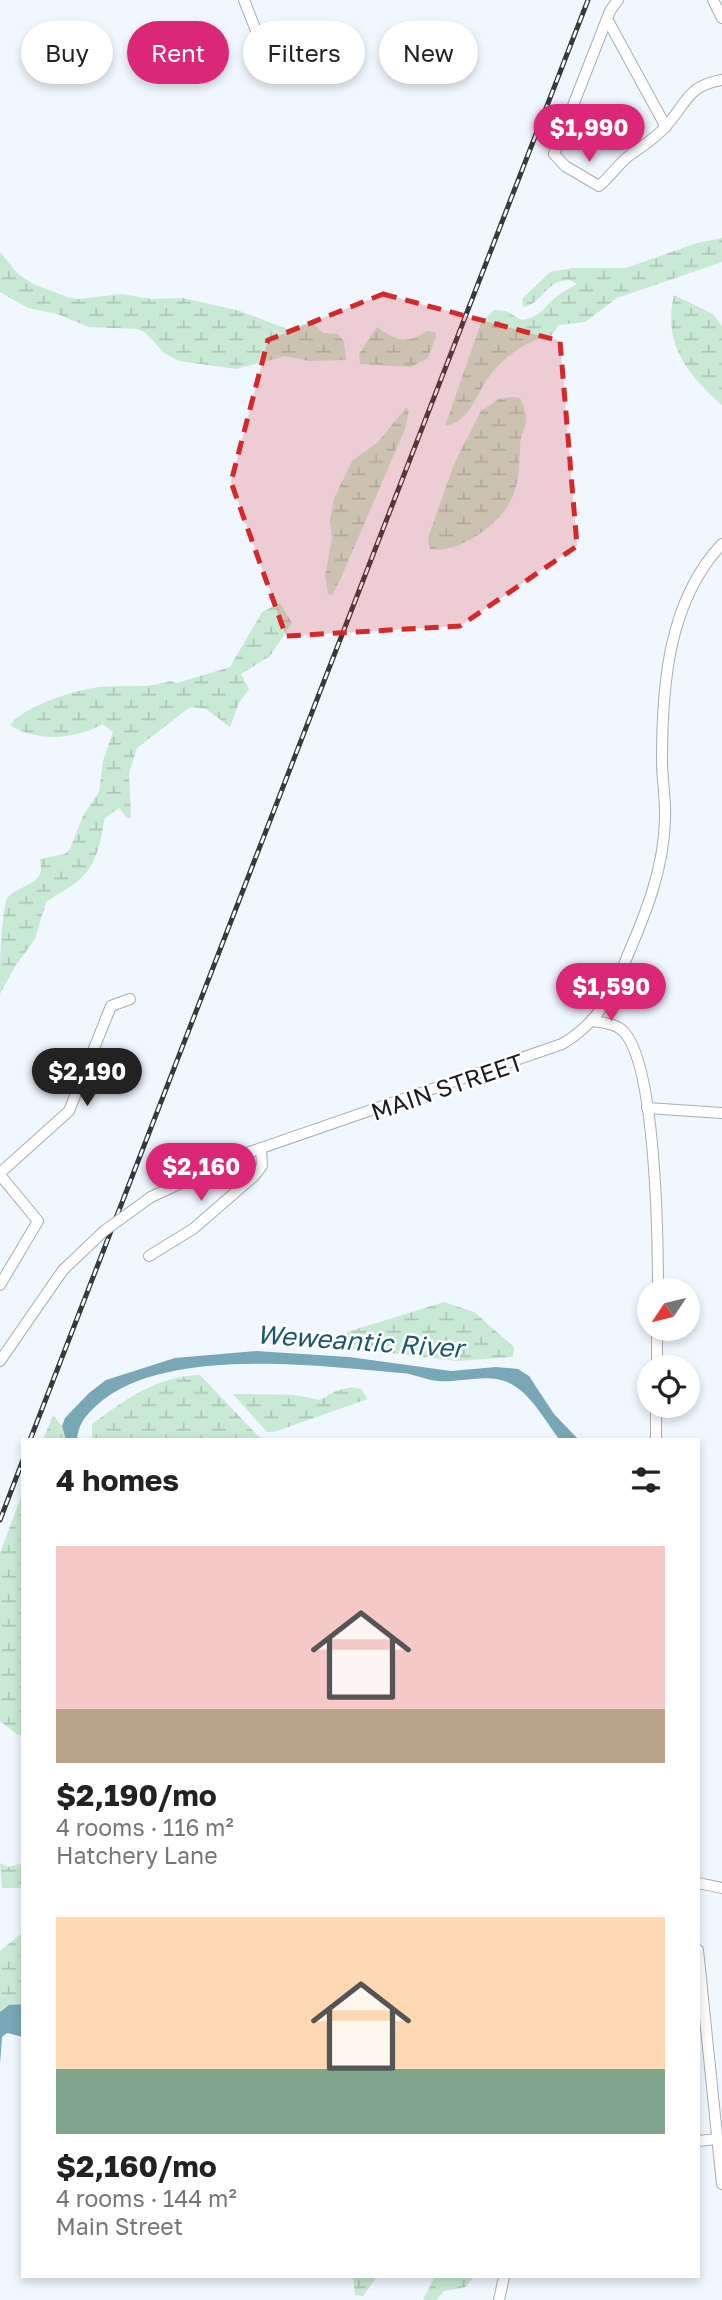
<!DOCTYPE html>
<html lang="en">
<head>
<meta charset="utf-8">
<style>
	:root { --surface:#fff; --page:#f2f2f2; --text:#222; --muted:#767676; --accent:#db2777 }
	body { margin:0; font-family:"Golos Text",sans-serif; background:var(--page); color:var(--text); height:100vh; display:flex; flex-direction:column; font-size:26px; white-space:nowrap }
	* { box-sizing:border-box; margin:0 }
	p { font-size:23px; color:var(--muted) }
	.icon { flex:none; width:38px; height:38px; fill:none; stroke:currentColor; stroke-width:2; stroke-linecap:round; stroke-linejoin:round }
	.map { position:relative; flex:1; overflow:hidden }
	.drawer { position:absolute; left:21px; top:1438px; width:679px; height:840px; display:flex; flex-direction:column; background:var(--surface); border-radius:0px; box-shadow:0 4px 10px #0003 }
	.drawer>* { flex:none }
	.hud { position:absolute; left:21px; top:21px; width:681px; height:63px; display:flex; gap:14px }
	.needle { width:46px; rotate:235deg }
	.controls { position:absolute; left:637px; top:1278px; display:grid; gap:14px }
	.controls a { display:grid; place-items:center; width:63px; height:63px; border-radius:50%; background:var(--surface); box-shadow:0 4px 10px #0003; font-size:35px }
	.price { position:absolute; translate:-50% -60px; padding:0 16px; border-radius:24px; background:var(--accent); color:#fff; font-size:23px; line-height:46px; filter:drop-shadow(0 2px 4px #0008) }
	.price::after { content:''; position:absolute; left:50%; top:42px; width:21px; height:16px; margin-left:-10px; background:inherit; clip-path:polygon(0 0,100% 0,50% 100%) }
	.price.current { background:#222; color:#fff }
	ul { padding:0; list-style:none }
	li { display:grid; align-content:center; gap:14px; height:371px; padding:0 35px }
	li span { display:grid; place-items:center; height:217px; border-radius:0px; color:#555 }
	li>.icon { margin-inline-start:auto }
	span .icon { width:126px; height:126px; fill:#fffc; stroke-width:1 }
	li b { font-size:30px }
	h2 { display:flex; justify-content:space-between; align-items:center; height:84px; padding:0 35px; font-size:30px }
	.pill { padding:0 24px; border-radius:32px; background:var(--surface); box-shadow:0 4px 10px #0003; font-size:24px; line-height:63px }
	.pill.current { background:var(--accent); color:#fff }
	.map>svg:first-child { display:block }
	.wetland { fill:url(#wetland-marsh) }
	.water { fill:#78a7b8 }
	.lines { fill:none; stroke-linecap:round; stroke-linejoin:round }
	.minor-casing { stroke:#a6aeb7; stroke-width:12 }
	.minor { stroke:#fff; stroke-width:10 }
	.rail-casing { stroke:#363a3d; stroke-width:5 }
	.rail { stroke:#fff; stroke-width:2.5; stroke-dasharray:8; stroke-linecap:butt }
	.minor-bridge-casing { stroke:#a6aeb7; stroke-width:12; stroke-linecap:butt }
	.minor-bridge { stroke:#fff; stroke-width:10 }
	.marked { fill:#d62828; fill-opacity:0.2; stroke:#d62828; stroke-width:5; stroke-dasharray:14 9; stroke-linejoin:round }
	.labels { text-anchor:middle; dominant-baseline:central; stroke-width:5; stroke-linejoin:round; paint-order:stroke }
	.street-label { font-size:24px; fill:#1b1e21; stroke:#fff }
	.water-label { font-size:26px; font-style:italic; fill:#1a586b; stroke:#fff }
</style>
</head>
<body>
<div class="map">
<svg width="722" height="2300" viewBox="0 0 722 2300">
	<defs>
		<pattern id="wetland-marsh" width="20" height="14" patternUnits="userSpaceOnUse" patternTransform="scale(1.75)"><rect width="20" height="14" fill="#c8e9d4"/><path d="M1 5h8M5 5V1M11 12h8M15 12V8" fill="none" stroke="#abc7b6"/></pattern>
	</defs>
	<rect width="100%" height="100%" fill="#f0f7fe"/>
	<!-- wetland -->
	<g class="wetland">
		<path d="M722,238V262L617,298L585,322L559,325L551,336C527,338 497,362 485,383C474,400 468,422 445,426L481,323L494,310L506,311L522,320C541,317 543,308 556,297C562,292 570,288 577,284L570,280C544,280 543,304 523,307L522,299L550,272L573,268H626L697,243Z"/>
		<path d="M0,252L18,274L33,284L67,297L78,299L122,294L151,299L183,298L240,311L287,329L311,322L323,333L338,334L344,342L346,360L309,361L286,356L236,369L179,361L164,353L146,333L137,329L89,327L57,314L28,308L0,292Z"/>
		<path d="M674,295L713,314L722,326V405C688,376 662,343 674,295Z"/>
		<path d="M377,327C396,341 406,345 427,331L435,332L436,336L428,358L411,367L360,364L359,354Z"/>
		<path d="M512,397L520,398C534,428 520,424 520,449C519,467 519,485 510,502C498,525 457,555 430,549L428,538L454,464L481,411L499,399Z"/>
		<path d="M406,408L409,410L405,429L340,580L332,595L328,594L325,576L332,538L330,519L334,499L352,461L378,442Z"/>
		<path d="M280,603L292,623L270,656L241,674L249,689L239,703L230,727L206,709L190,707L137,748L129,773L131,818H127L119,808L105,818C102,828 102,837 99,846C89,881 71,885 46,902L35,939L16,965L0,994C0,964 0,930 6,901C11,887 41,886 41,869C41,866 40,862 40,859L65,854L70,849L83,816L99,792L103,761L113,732L103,724C75,739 38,743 10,725C24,706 75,690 99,687C122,685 148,689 170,681L177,683L230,667L262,612Z"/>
		<path d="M444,1302L474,1312L514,1347L513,1357L457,1361L348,1348L347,1332Z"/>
		<path d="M200,1375L262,1440H92V1424C127,1398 156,1377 200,1375Z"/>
		<path d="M352,1387L361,1389L368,1399L274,1432H267L233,1394L296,1395L320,1400L335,1391Z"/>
		<path d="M53,1415L62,1426L66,1440H43Z"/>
		<path d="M23,1492V1735H18L0,1721V1553Z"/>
		<path d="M0,1863L8,1867L23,1863V1888H2Z"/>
		<path d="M23,1932V2004L9,2005L0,2012V1951Z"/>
		<path d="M353,2277H383L376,2278L363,2296L355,2295Z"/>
		<path d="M473,2277L466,2287L444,2291L436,2300H423L434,2278Z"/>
	</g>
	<!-- water -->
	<g class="water">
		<path d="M256,1351L349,1357L451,1371L496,1367L518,1369L529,1376L554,1414L579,1440H560C545,1421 530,1391 507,1382C487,1373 460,1383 438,1381C426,1380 414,1374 402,1373C319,1366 163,1345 97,1405C86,1415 78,1424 77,1440H66L62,1426L65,1418L89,1393L106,1380L175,1358Z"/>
		<path d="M23,2004V2037L7,2033L2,2037L0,2064V2012L9,2005Z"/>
	</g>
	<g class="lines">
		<defs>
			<g id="minor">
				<path d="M244,0L268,61"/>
				<path d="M618,0L610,11L554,154L565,166L599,186C611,176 619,163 630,155C642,146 655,139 665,127C687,104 686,86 722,80"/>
				<path d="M713,0L722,18"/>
				<path d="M607,19L666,127"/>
				<path d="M594,1021C604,1023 617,1024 624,1032C656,1066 658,1240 658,1290"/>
				<path d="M647,1108L722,1113"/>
				<path d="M0,1173L69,1111L111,1006L130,999"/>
				<path d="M0,1175L38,1221L0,1285"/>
				<path d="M151,1197L244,1154L562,1044C597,1024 612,995 627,957C646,913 664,868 665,819C666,800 662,780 662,760C662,686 668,601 722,544"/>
				<path d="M149,1256L193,1229L254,1176L262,1166L261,1148"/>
				<path d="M0,1361L63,1270"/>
				<path d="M657,1367V1328"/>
				<path d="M656,1405V1440"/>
				<path d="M698,1883L722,1888"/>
				<path d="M698,1950L722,2184"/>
				<path d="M698,2141L717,2139"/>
				<path d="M499,2300L504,2277"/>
			</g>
		</defs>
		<!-- minor casing -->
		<use href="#minor" class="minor-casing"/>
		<!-- minor -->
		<use href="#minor" class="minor"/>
		<defs>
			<g id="rail">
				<path d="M30,1440L588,0"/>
				<path d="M0,1520L23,1460"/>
			</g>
		</defs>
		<!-- rail casing -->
		<use href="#rail" class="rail-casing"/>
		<!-- rail -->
		<use href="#rail" class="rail"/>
		<defs>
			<path id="minor-bridge" d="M63,1270L104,1231L151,1197"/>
		</defs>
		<!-- minor-bridge casing -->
		<use href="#minor-bridge" class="minor-bridge-casing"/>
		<!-- minor-bridge -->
		<use href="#minor-bridge" class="minor-bridge"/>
	</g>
	<!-- marked area -->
	<path class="marked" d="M383,294L560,341L577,546L460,626L286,636L231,482L268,340Z"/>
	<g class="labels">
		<!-- street labels -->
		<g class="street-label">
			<text transform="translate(447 1086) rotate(-19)">MAIN STREET</text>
		</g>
		<!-- water labels -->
		<g class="water-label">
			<text transform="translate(360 1341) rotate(4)">Weweantic River</text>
		</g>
	</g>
</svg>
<div class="controls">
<a><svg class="needle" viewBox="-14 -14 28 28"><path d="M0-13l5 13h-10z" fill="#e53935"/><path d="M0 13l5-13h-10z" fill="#767676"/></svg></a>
<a><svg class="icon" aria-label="locate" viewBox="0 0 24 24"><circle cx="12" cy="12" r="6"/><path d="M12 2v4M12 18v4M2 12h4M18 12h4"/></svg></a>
</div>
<b class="price" style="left:589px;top:164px">$1,990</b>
<b class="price" style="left:611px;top:1023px">$1,590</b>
<b class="price current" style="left:87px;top:1108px">$2,190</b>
<b class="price" style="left:201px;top:1203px">$2,160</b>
<div class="hud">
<a class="pill">Buy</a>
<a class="pill current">Rent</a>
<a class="pill">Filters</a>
<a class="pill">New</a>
</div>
<section class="drawer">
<h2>4 homes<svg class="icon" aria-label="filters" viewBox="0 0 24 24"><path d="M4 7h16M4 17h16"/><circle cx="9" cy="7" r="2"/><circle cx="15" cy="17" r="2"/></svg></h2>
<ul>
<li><span style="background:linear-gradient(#f6c9c9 75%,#b9a48a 0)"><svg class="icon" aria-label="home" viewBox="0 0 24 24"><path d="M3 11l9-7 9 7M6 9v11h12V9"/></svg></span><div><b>$2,190/mo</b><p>4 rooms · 116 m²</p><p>Hatchery Lane</p></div></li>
<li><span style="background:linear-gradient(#ffd9b3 70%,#7fa58c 0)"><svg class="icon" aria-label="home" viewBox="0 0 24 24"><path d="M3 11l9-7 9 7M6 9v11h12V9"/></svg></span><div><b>$2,160/mo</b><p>4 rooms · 144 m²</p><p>Main Street</p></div></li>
</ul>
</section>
</div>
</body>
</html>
